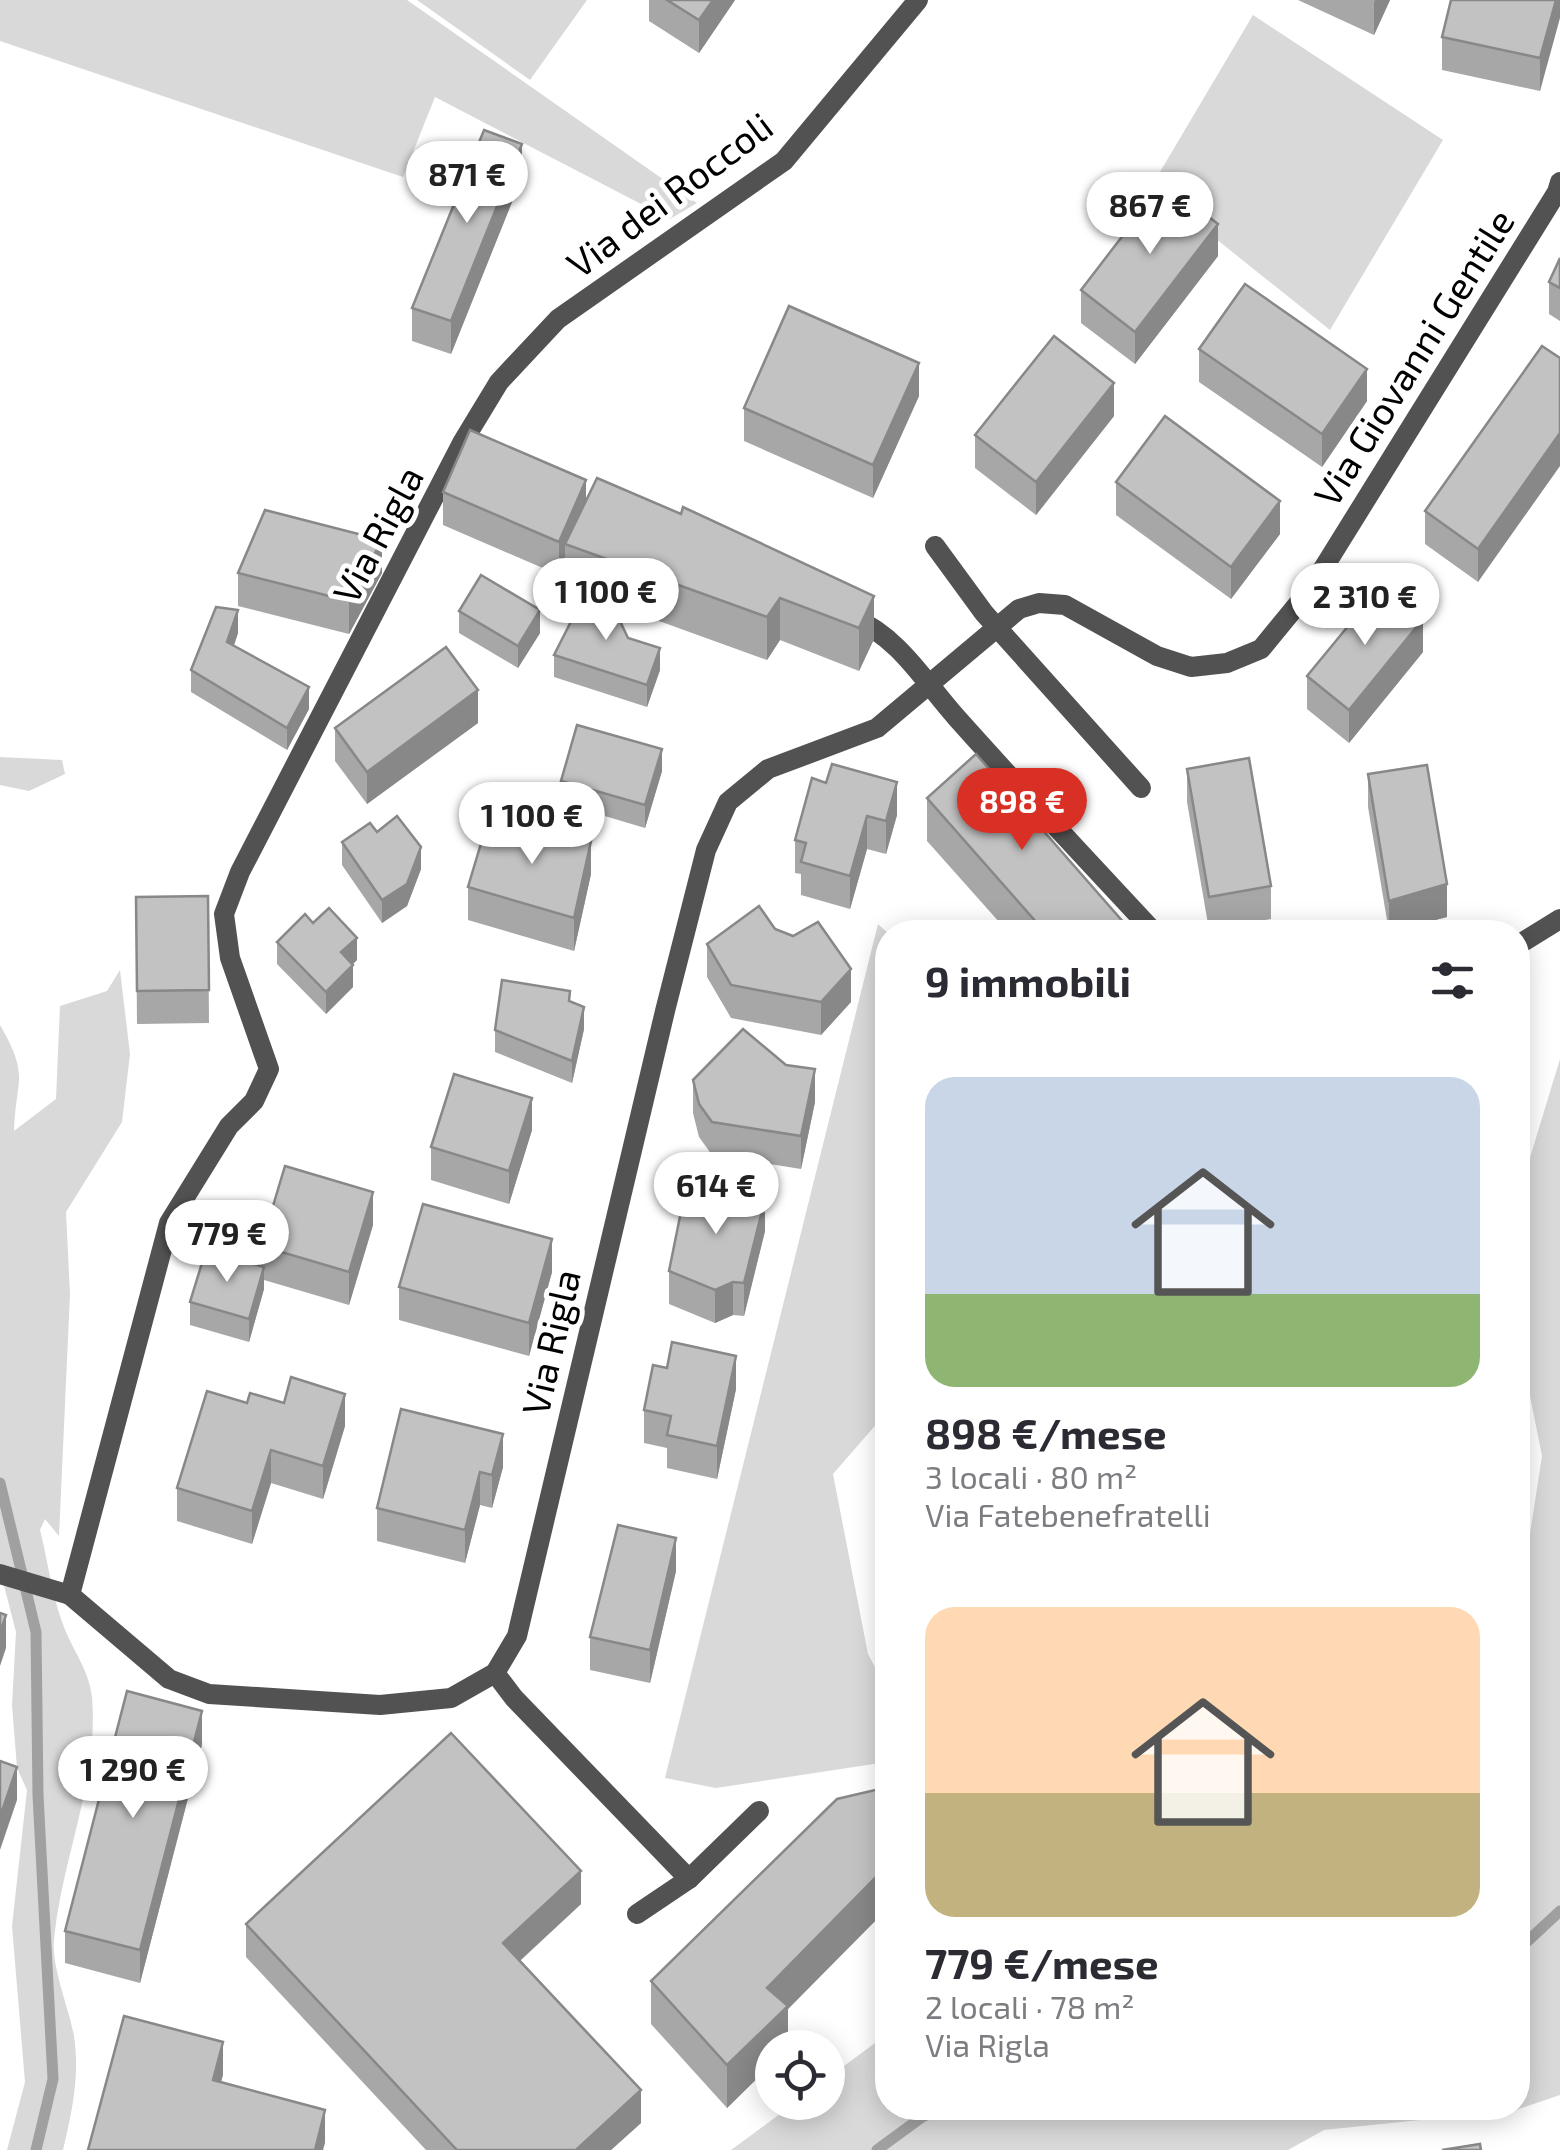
<!DOCTYPE html>
<html lang="it">
<head>
<meta charset="utf-8">
<style>
	:root { --surface:#fff; --page:#f2f2f3; --text:#2b2b33; --muted:#7c7c81; --accent:#d93025 }
	body { margin:0; font-family:"Exo 2",sans-serif; background:var(--page); color:var(--text); height:100vh; display:flex; flex-direction:column; font-size:38px; white-space:nowrap }
	* { box-sizing:border-box; margin:0 }
	p { font-size:32px; color:var(--muted) }
	.icon { flex:none; width:55px; height:55px; fill:none; stroke:currentColor; stroke-width:2; stroke-linecap:round; stroke-linejoin:round }
	.map { position:relative; flex:1; overflow:hidden }
	.drawer { position:absolute; left:875px; top:920px; width:655px; height:1200px; display:flex; flex-direction:column; background:var(--surface); border-radius:40px; box-shadow:0 5px 25px #0003 }
	.drawer>* { flex:none }
	.controls { position:absolute; left:755px; top:2030px; display:grid; gap:20px }
	.controls a { display:grid; place-items:center; width:90px; height:90px; border-radius:50%; background:var(--surface); box-shadow:0 5px 25px #0003; font-size:50px }
	.price { position:absolute; translate:-50% -85px; padding:0 22px; border-radius:35px; background:#fff; color:#222; font-size:32px; line-height:65px; filter:drop-shadow(0 2px 5px #0008) }
	.price::after { content:''; position:absolute; left:50%; top:60px; width:30px; height:22px; margin-left:-15px; background:inherit; clip-path:polygon(0 0,100% 0,50% 100%) }
	.price.on { background:var(--accent); color:#fff }
	ul { padding:0; list-style:none }
	li { display:grid; align-content:center; gap:20px; height:530px; padding:0 50px }
	li span { display:grid; place-items:center; height:310px; border-radius:30px; color:#555 }
	li>.icon { margin-inline-start:auto }
	span .icon { width:180px; height:180px; fill:#fffc; stroke-width:1 }
	li b { font-size:42px }
	h2 { display:flex; justify-content:space-between; align-items:center; height:120px; padding:0 50px; font-size:42px }
	.map>svg:first-child { display:block }
	.green { fill:#d9d9d9 }
	.lines { fill:none; stroke-linecap:round; stroke-linejoin:round }
	.stream { stroke:#a0a0a0; stroke-width:11 }
	.service { stroke:#525252; stroke-width:20 }
	.minor { stroke:#525252; stroke-width:20 }
	.wall { fill:#a7a7a7 }
	.shaded-wall { fill:#888 }
	.building { fill:#c2c2c2; stroke:#888; stroke-width:2.5 }
	.labels { text-anchor:middle; dominant-baseline:central; stroke-width:10; stroke-linejoin:round; paint-order:stroke }
	.street-label { font-size:38px; fill:#000; stroke:#fff }
</style>
</head>
<body>
<div class="map">
<svg width="1560" height="2150" viewBox="0 0 1560 2150">
	<rect width="100%" height="100%" fill="#fff"/>
	<!-- green -->
	<g class="green">
		<path d="M0,0H407L697,203L670,219L435,97L403,177L0,41Z"/>
		<path d="M417,0H587L530,80Z"/>
		<path d="M1253,15L1443,140L1330,330L1151,187Z"/>
		<path d="M0,757L62,760L65,774L29,791L0,785Z"/>
		<path d="M878,924L888,933L887,1412L833,1474L868,1654L887,1690V1762L716,1788L665,1778Z"/>
		<path d="M120,970L130,1054L122,1122L66,1212L70,1294L59,1536L45,1519L40,1530C48,1561 52,1597 64,1627C73,1651 89,1670 92,1697C99,1781 62,1857 54,1939C51,1966 69,2008 74,2036C80,2076 72,2112 63,2150H7L25,2082L12,1926L27,1790L17,1768L12,1705L16,1632L0,1570V1025C30,1077 16,1077 14,1131L56,1099L60,1006L107,991Z"/>
		<path d="M1560,1059V2095L1516,2110L1324,2130L1288,2150H731L795,2103L828,2102V2078L887,2034L888,2108H1518V1611L1542,1456L1518,1336V1271L1521,1187Z"/>
	</g>
	<g class="lines">
		<!-- stream -->
		<g class="stream">
			<path d="M0,1483L36,1632L38,1795L53,2079L36,2150"/>
			<path d="M1518,1950L1560,1911"/>
			<path d="M877,2150L922,2117L944,2108"/>
		</g>
		<!-- service -->
		<g class="service">
			<path d="M935,546L984,613L1141,788"/>
			<path d="M495,1673L514,1698L689,1879"/>
			<path d="M637,1914L689,1879L759,1811"/>
		</g>
		<!-- minor -->
		<g class="minor">
			<path d="M852,617C900,638 923,680 956,717C1021,790 1088,861 1154,932"/>
			<path d="M1518,945L1560,919"/>
			<path d="M0,1574L70,1595L169,1223L229,1126L254,1101L269,1069L230,958L224,914L240,872L462,443L499,382L558,319L784,161L918,0"/>
			<path d="M70,1595L169,1679L209,1694L380,1705L451,1698L495,1673L517,1636L665,1011L706,850L728,802L768,769L877,728L1019,609L1039,603L1065,605L1157,656L1191,667L1227,663L1261,649L1311,588L1557,192L1560,182"/>
		</g>
	</g>
	<!-- wall -->
	<g class="wall">
		<path d="M649,0H735L699,53L649,21Z"/>
		<path d="M1298,0H1390L1374,35Z"/>
		<path d="M1560,0L1540,91L1442,70V37Z"/>
		<path d="M522,177L451,354L412,341V308Z"/>
		<path d="M1218,256L1135,364L1081,323V290Z"/>
		<path d="M1560,258V321L1549,314V282Z"/>
		<path d="M1199,349L1367,401L1322,467L1199,382Z"/>
		<path d="M1560,358L1478,582L1425,544V511Z"/>
		<path d="M919,396L873,498L744,441V408Z"/>
		<path d="M1114,416L1036,515L975,468V435Z"/>
		<path d="M1116,482L1280,534L1231,599L1116,515Z"/>
		<path d="M443,492L586,502L681,514L874,639L859,671L780,640L767,660L612,604L628,638L660,670L647,707L554,677V655L585,594L565,587V560L559,575L443,525Z"/>
		<path d="M238,573H382L349,634L238,606Z"/>
		<path d="M459,611L540,633L518,668L459,633Z"/>
		<path d="M238,633L234,646L309,709L287,750L191,692V670Z"/>
		<path d="M1423,652L1349,743L1307,709V676Z"/>
		<path d="M478,723L367,804L335,761V728Z"/>
		<path d="M1187,769L1271,886V919L1209,930L1187,802Z"/>
		<path d="M662,771L645,828L561,803V781Z"/>
		<path d="M1368,774L1447,917L1389,932L1368,807Z"/>
		<path d="M812,778L897,815L886,854L867,849L850,909L801,895V874L795,873V840Z"/>
		<path d="M927,798L1132,932H1008L927,841Z"/>
		<path d="M377,832L421,869L407,906L382,923L342,865V842Z"/>
		<path d="M539,835L591,874L574,951L468,920V887Z"/>
		<path d="M208,896L209,1023L137,1024L136,897Z"/>
		<path d="M775,929L851,1002L821,1035L731,1018L707,977V944Z"/>
		<path d="M277,942L357,960L353,964V987L326,1014L277,964Z"/>
		<path d="M570,1002L584,1029L572,1083L495,1052V1030Z"/>
		<path d="M693,1080L815,1102L801,1169L712,1155L699,1137L693,1113Z"/>
		<path d="M532,1130L509,1204L431,1180V1147Z"/>
		<path d="M373,1225L349,1305L264,1280V1289L249,1342L190,1325V1302L261,1266V1246Z"/>
		<path d="M765,1231L744,1316L733,1315L715,1323L669,1304V1271Z"/>
		<path d="M552,1272L529,1356L399,1320V1287Z"/>
		<path d="M736,1389L717,1479L667,1468V1448L644,1443V1410Z"/>
		<path d="M247,1403L345,1426L323,1499L271,1483L252,1544L177,1521V1488Z"/>
		<path d="M401,1409L503,1467L492,1508L480,1505L465,1563L377,1541V1508Z"/>
		<path d="M676,1571L650,1683L590,1670V1637Z"/>
		<path d="M202,1744L140,1983L65,1963V1931Z"/>
		<path d="M581,1904L520,1961L641,2123L611,2150H426L246,1957V1924Z"/>
		<path d="M881,1915L788,2009V2048L727,2108L651,2024V1981Z"/>
	</g>
	<!-- shaded-wall -->
	<g class="shaded-wall">
		<path d="M713,0H735L699,53V20Z"/>
		<path d="M1375,0H1390L1374,35V3Z"/>
		<path d="M1556,0H1560V18L1540,91V58Z"/>
		<path d="M522,144V177L451,354V321Z"/>
		<path d="M1218,224V256L1135,364V332Z"/>
		<path d="M919,363V396L873,498V465Z"/>
		<path d="M1367,369V401L1322,467V434Z"/>
		<path d="M1114,383V416L1036,515V482Z"/>
		<path d="M1560,433V466L1478,582V549Z"/>
		<path d="M586,480V513L565,544V560L559,575V542Z"/>
		<path d="M1280,501V534L1231,599V567Z"/>
		<path d="M382,540V573L349,634V601Z"/>
		<path d="M874,596V639L859,671V628Z"/>
		<path d="M780,598V640L767,660V617Z"/>
		<path d="M238,610V633L227,664V642Z"/>
		<path d="M540,610V633L518,668V646Z"/>
		<path d="M1423,619V652L1349,743V710Z"/>
		<path d="M660,648V670L647,707V685Z"/>
		<path d="M309,687V709L287,750V728Z"/>
		<path d="M478,690V723L367,804V772Z"/>
		<path d="M662,749V771L645,828V805Z"/>
		<path d="M897,782V815L886,854V821Z"/>
		<path d="M867,816V849L850,909V876Z"/>
		<path d="M591,841V874L574,951V918Z"/>
		<path d="M421,847V869L407,906L382,923V900Z"/>
		<path d="M1447,884V917L1389,932V901Z"/>
		<path d="M357,938V960L341,975V952Z"/>
		<path d="M353,965V987L326,1014V992Z"/>
		<path d="M851,969V1002L821,1035V1002Z"/>
		<path d="M584,1007V1029L572,1083V1061Z"/>
		<path d="M1526,1020V1043L1518,1102V1079Z"/>
		<path d="M815,1069V1102L801,1169V1136Z"/>
		<path d="M532,1098V1130L509,1204V1171Z"/>
		<path d="M373,1192V1225L349,1305V1272Z"/>
		<path d="M765,1199V1231L744,1316V1283Z"/>
		<path d="M552,1239V1272L529,1356V1323Z"/>
		<path d="M264,1267V1289L249,1342V1319Z"/>
		<path d="M733,1282V1315L715,1323V1290Z"/>
		<path d="M736,1356V1389L717,1479V1446Z"/>
		<path d="M345,1394V1426L323,1499V1466Z"/>
		<path d="M503,1434V1467L492,1508V1475Z"/>
		<path d="M271,1450V1483L252,1544V1511Z"/>
		<path d="M480,1472V1505L465,1563V1530Z"/>
		<path d="M676,1538V1571L650,1683V1650Z"/>
		<path d="M6,1615V1648L0,1666V1633Z"/>
		<path d="M202,1711V1744L140,1983V1950Z"/>
		<path d="M17,1767V1800L0,1850V1817Z"/>
		<path d="M581,1871V1904L503,1976V1943Z"/>
		<path d="M888,1871V1913L881,1915L788,2009V2048H772V2064L727,2108V2065L767,1988L881,1872Z"/>
		<path d="M223,2042V2075L213,2113V2080Z"/>
		<path d="M641,2090V2123L611,2150H576Z"/>
		<path d="M325,2110V2143L323,2150H315Z"/>
	</g>
	<!-- building -->
	<g class="building">
		<path d="M667,0H713L699,20Z"/>
		<path d="M1451,0H1556L1540,58L1442,37Z"/>
		<path d="M484,130L522,144L451,321L412,308Z"/>
		<path d="M1164,182L1218,224L1135,332L1081,290Z"/>
		<path d="M1560,258V288L1549,282Z"/>
		<path d="M1245,284L1367,369L1322,434L1199,349Z"/>
		<path d="M789,306L919,363L873,465L744,408Z"/>
		<path d="M1054,336L1114,383L1036,482L975,435Z"/>
		<path d="M1542,346L1560,358V433L1478,549L1425,511Z"/>
		<path d="M1165,416L1280,501L1231,567L1116,482Z"/>
		<path d="M470,430L586,480L559,542L443,492Z"/>
		<path d="M597,478L681,514L683,507L874,596L859,628L780,598L767,617L565,544Z"/>
		<path d="M265,510L382,540L349,601L238,573Z"/>
		<path d="M481,575L540,610L518,646L459,611Z"/>
		<path d="M1382,585L1423,619L1349,710L1307,676Z"/>
		<path d="M586,592L611,602L628,638L660,648L647,685L554,655Z"/>
		<path d="M216,607L238,610L227,642L309,687L287,728L191,670Z"/>
		<path d="M446,647L478,690L367,772L335,728Z"/>
		<path d="M577,725L662,749L645,805L561,781Z"/>
		<path d="M976,754L1132,932H1045L927,798Z"/>
		<path d="M1249,758L1271,886L1209,897L1187,769Z"/>
		<path d="M832,764L897,782L886,821L867,816L850,876L801,862L806,843L795,840L812,778L826,783Z"/>
		<path d="M1427,765L1447,884L1389,901L1368,774Z"/>
		<path d="M397,816L421,847L407,884L382,900L342,842L370,823L377,832Z"/>
		<path d="M488,820L539,835L542,825L591,841L574,918L468,887Z"/>
		<path d="M208,896L209,990L137,991L136,897Z"/>
		<path d="M759,906L775,929L793,936L818,922L851,969L821,1002L731,985L707,944Z"/>
		<path d="M329,908L357,938L341,952L353,965L326,992L277,942L305,914L313,923Z"/>
		<path d="M502,980L570,991L569,1001L584,1007L572,1061L495,1030Z"/>
		<path d="M1518,1019L1526,1020L1518,1079Z"/>
		<path d="M743,1029L786,1065L815,1069L801,1136L712,1122L699,1104L693,1080Z"/>
		<path d="M454,1074L532,1098L509,1171L431,1147Z"/>
		<path d="M285,1166L373,1192L349,1272L261,1246Z"/>
		<path d="M686,1187L716,1198L720,1188L765,1199L744,1283L733,1282L715,1290L669,1271Z"/>
		<path d="M423,1204L552,1239L529,1323L399,1287Z"/>
		<path d="M206,1250L264,1267L249,1319L190,1302Z"/>
		<path d="M672,1342L736,1356L717,1446L667,1435L671,1416L644,1410L653,1365L667,1368Z"/>
		<path d="M291,1377L345,1394L323,1466L271,1450L252,1511L177,1488L207,1391L247,1403L250,1393L284,1403Z"/>
		<path d="M401,1409L503,1434L492,1475L480,1472L465,1530L377,1508Z"/>
		<path d="M618,1525L676,1538L650,1650L590,1637Z"/>
		<path d="M0,1613L6,1615L0,1633Z"/>
		<path d="M127,1691L202,1711L140,1950L65,1931Z"/>
		<path d="M451,1733L581,1871L503,1943L641,2090L576,2150H457L246,1924Z"/>
		<path d="M0,1761L17,1767L0,1817Z"/>
		<path d="M888,1787V1871L881,1872L767,1988L788,2006L727,2065L651,1981L837,1799Z"/>
		<path d="M124,2016L223,2042L213,2080L325,2110L315,2150H88Z"/>
		<path d="M1480,2144L1481,2150H1442Z"/>
	</g>
	<g class="labels">
		<!-- street labels -->
		<g class="street-label">
			<text transform="translate(669 194) rotate(-37)">Via dei Roccoli</text>
			<text transform="translate(1413 357) rotate(-58)">Via Giovanni Gentile</text>
			<text transform="translate(377 534) rotate(-62)">Via Rigla</text>
			<text transform="translate(550 1342) rotate(-77)">Via Rigla</text>
		</g>
	</g>
</svg>
<div class="controls">
<a><svg class="icon" aria-label="locate" viewBox="0 0 24 24"><circle cx="12" cy="12" r="6"/><path d="M12 2v4M12 18v4M2 12h4M18 12h4"/></svg></a>
</div>
<b class="price" style="left:467px;top:226px">871 €</b>
<b class="price" style="left:1150px;top:257px">867 €</b>
<b class="price" style="left:606px;top:643px">1 100 €</b>
<b class="price" style="left:1365px;top:648px">2 310 €</b>
<b class="price on" style="left:1022px;top:853px">898 €</b>
<b class="price" style="left:532px;top:867px">1 100 €</b>
<b class="price" style="left:716px;top:1237px">614 €</b>
<b class="price" style="left:227px;top:1285px">779 €</b>
<b class="price" style="left:133px;top:1821px">1 290 €</b>
<section class="drawer">
<h2>9 immobili<svg class="icon" aria-label="filters" viewBox="0 0 24 24"><path d="M4 7h16M4 17h16"/><circle cx="9" cy="7" r="2"/><circle cx="15" cy="17" r="2"/></svg></h2>
<ul>
<li><span style="background:linear-gradient(#c9d6e8 70%,#8fb573 0)"><svg class="icon" aria-label="home" viewBox="0 0 24 24"><path d="M3 11l9-7 9 7M6 9v11h12V9"/></svg></span><div><b>898 €/mese</b><p>3 locali · 80 m²</p><p>Via Fatebenefratelli</p></div></li>
<li><span style="background:linear-gradient(#ffd9b3 60%,#c2b280 0)"><svg class="icon" aria-label="home" viewBox="0 0 24 24"><path d="M3 11l9-7 9 7M6 9v11h12V9"/></svg></span><div><b>779 €/mese</b><p>2 locali · 78 m²</p><p>Via Rigla</p></div></li>
</ul>
</section>
</div>
</body>
</html>
